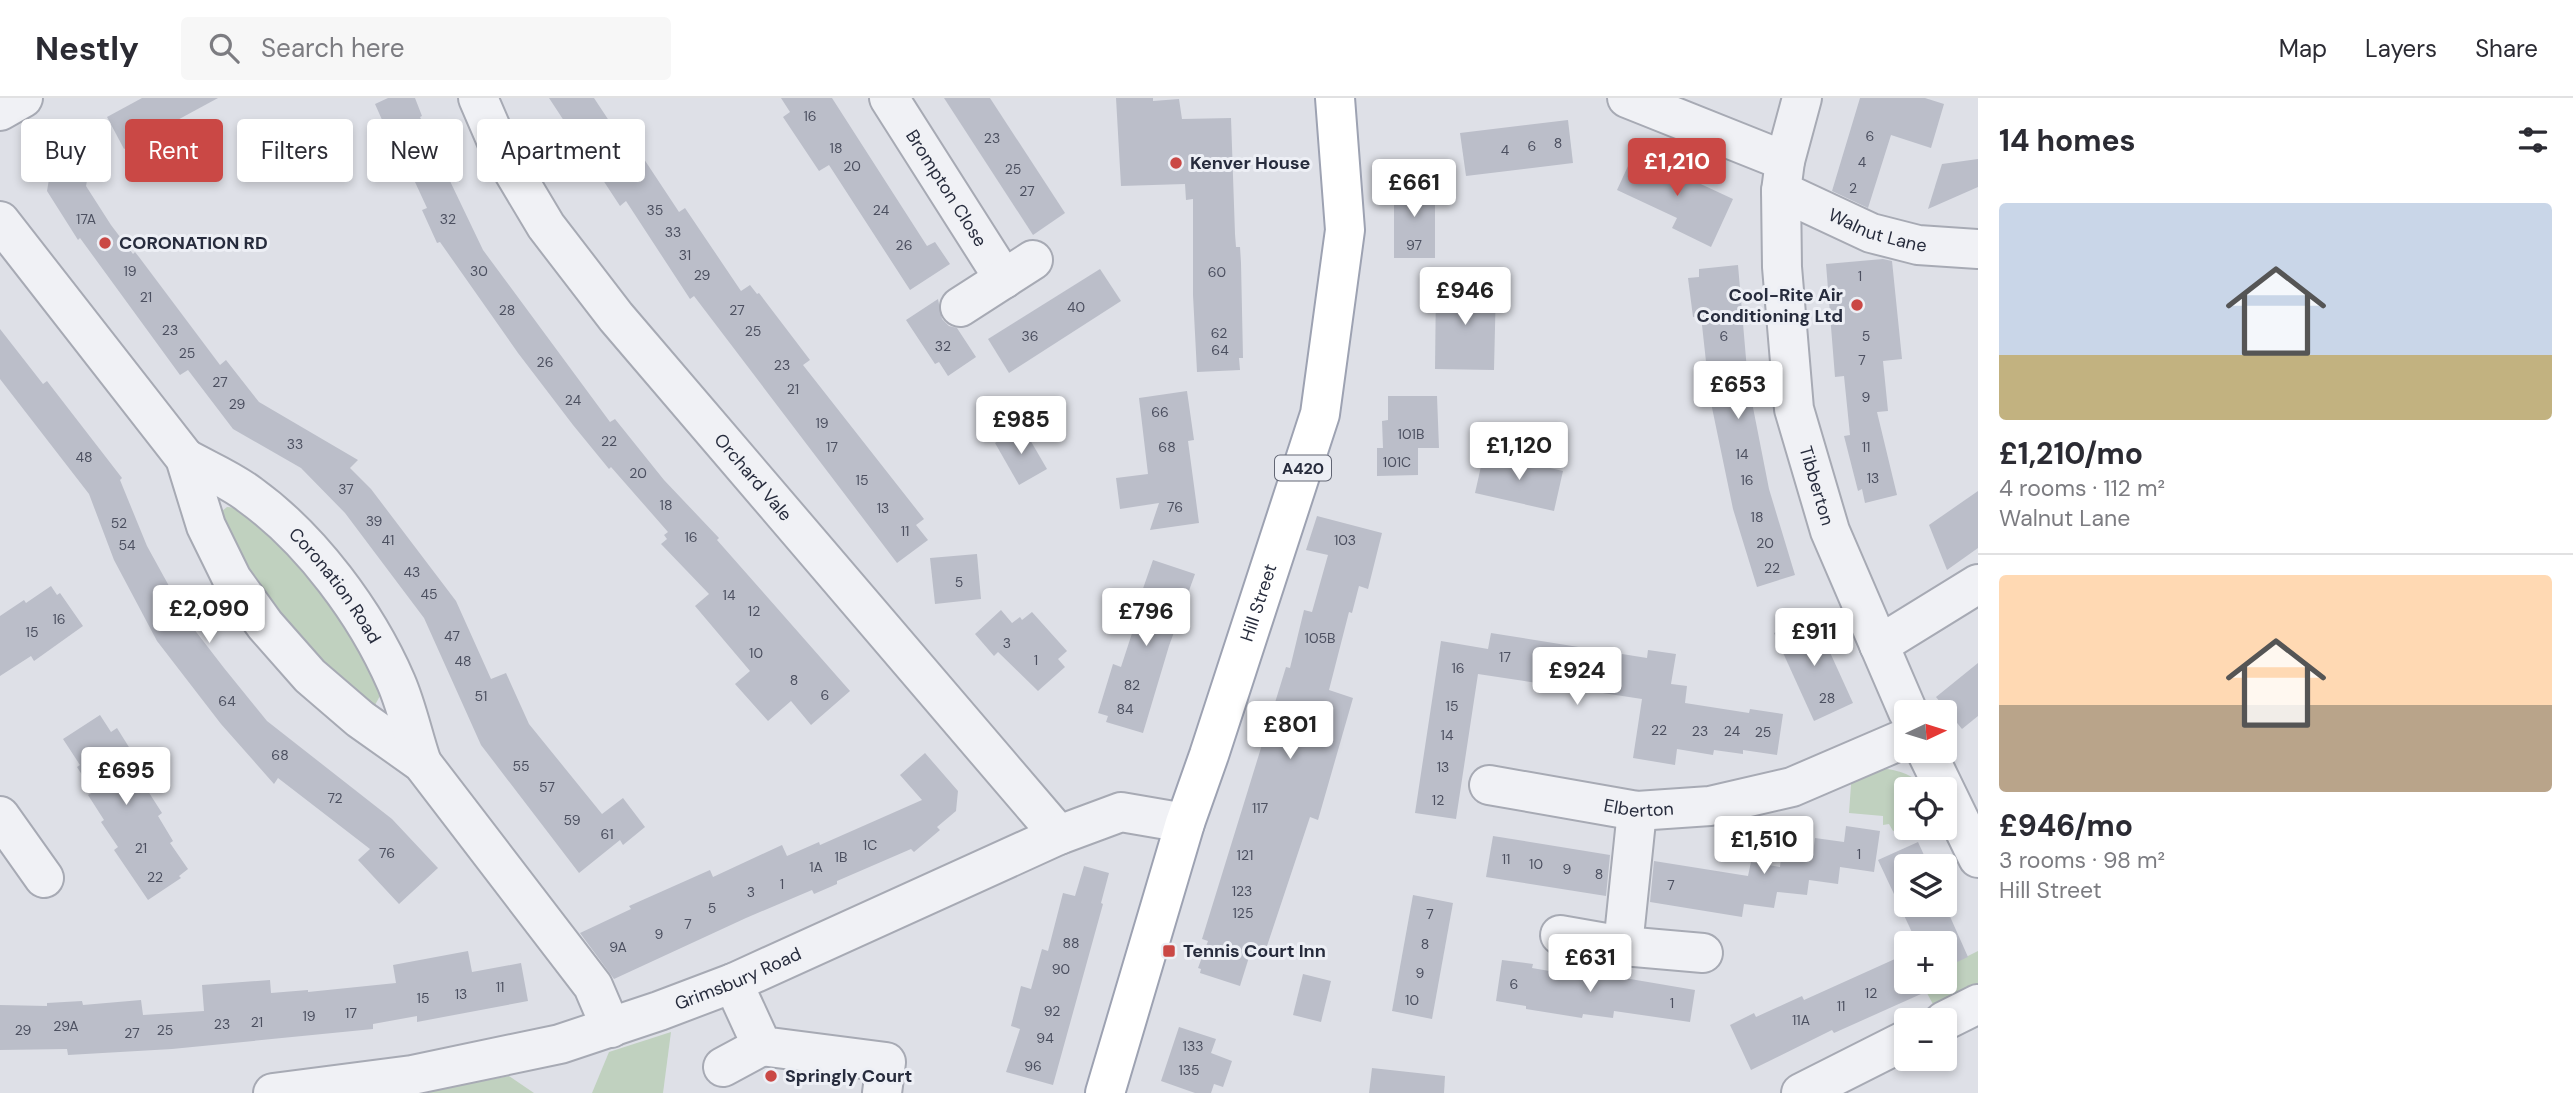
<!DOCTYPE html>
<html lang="en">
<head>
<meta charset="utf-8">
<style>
	:root { --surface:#fff; --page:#f7f7f7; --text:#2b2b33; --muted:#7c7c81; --line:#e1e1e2; --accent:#ca4845 }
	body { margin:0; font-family:"DM Sans",sans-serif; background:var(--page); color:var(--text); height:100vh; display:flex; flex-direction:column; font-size:26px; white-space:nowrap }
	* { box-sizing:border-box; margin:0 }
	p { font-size:23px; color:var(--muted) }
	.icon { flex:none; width:38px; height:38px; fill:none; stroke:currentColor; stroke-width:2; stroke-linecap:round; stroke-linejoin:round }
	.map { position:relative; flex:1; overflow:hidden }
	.drawer { display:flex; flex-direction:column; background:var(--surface); width:595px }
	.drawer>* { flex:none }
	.banner { position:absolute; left:21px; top:21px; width:665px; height:63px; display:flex; gap:14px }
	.needle { width:46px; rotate:86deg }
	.buttons { position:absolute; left:1894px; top:602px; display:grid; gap:14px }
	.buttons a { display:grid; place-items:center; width:63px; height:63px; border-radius:7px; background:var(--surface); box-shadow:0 4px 10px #0003; font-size:35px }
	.price { position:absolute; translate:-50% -60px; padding:0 16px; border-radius:7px; background:#fff; color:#222; font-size:23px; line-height:46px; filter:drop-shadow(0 2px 4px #0008) }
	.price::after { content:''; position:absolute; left:50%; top:42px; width:21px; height:16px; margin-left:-10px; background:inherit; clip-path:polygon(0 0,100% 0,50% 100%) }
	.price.active { background:var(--accent); color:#fff }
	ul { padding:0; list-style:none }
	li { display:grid; align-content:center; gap:14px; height:371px; padding:0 21px }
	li+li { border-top:2px solid var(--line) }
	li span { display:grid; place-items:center; height:217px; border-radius:7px; color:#555 }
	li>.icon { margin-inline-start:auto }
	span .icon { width:126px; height:126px; fill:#fffc; stroke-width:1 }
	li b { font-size:30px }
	h2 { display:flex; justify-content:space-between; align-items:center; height:84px; padding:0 21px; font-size:30px }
	.pill { padding:0 24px; border-radius:7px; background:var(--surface); box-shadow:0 4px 10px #0003; font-size:24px; line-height:63px }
	.pill.active { background:var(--accent); color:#fff }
	header { display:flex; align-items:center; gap:42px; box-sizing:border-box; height:98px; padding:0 35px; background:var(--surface); border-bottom:2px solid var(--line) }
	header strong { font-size:33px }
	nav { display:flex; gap:38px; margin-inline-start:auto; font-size:24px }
	.search { width:490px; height:63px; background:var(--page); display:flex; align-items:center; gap:18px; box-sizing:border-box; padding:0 24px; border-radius:7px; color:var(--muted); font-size:26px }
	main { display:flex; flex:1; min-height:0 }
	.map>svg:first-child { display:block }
	.green { fill:#c0d1bf }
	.building { fill:#bbbec9 }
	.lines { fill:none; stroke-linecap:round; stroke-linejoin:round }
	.minor-casing { stroke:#a7aab4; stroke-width:42 }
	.major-casing { stroke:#9da2b2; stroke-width:42 }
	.minor { stroke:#f0f1f5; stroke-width:38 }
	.major { stroke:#fff; stroke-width:38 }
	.poi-dot { fill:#ca4845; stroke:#edeff5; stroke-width:2.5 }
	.labels { text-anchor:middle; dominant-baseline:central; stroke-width:6; stroke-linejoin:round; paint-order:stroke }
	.number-label { font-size:14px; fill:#4c5060 }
	.shield { fill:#edeff5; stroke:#626674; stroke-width:2 }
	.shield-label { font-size:16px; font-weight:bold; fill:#272c3d }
	.poi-label { font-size:18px; font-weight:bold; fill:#272c3d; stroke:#edeff5; text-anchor:start }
	.street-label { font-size:18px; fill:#272c3d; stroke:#edeff5 }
</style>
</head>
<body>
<header>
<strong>Nestly</strong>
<div class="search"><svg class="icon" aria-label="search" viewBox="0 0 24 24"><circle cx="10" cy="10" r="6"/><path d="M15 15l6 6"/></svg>Search here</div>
<nav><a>Map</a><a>Layers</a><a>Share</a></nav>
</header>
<main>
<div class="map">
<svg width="1978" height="995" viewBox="0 0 1978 995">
	<rect width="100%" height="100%" fill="#dee0e7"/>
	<!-- green -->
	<g class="green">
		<path d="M227,409L239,410L282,443L351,530L381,596L375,607L370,608L364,606L273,515L222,424V413Z"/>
		<path d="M1883,670C1899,673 1915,676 1923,691H1906V730H1941L1942,734L1927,741L1924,735L1911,740L1908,734L1902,736L1899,731L1893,733L1889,726L1883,727V718L1849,715L1852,673Z"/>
		<path d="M1978,853V891L1935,910L1921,884H1944V870Z"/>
		<path d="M671,934L663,995H592L609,954Z"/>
		<path d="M509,978L534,995H421Z"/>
	</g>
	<!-- building -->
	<g class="building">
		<path d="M142,0H218L124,51L107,19Z"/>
		<path d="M388,0H415L422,18L420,19L438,58L483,152L610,324L615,321L664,382L719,440L717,442L850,593L811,627L791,603L768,623L735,586L750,573L695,508L709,496L661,446L667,441L664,437L668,434L611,369L609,371L573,327L518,255L440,144L437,145L422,112L427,110L391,32L387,33L375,6Z"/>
		<path d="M549,0H594L629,53L636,49L679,114L685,110L741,193L750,187L757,196L759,195L810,262L803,267L924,421L916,427L928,442L897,465L694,198L690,201L626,103L620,108Z"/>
		<path d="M781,0H832L927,148L935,144L950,166L910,192L829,67L819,73L783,19L790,14Z"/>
		<path d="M944,0H990L1065,115L1033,137Z"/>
		<path d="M1116,0H1153V3L1179,1L1182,21L1231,20L1235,136L1236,149H1240L1241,165L1243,260H1239L1240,272L1197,274L1193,197V101L1186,102L1185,86L1121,88Z"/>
		<path d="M1860,0H1925L1944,6L1931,50L1891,37L1868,110L1832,93Z"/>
		<path d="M1568,22L1573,65L1466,78L1460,35Z"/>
		<path d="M58,28L96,35L86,88L111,127L133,156L135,154L139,159L220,267L226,262L259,304L358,362L350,370L371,391L456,503L491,581L506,575L529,626L602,716L623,700L645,729L623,747L620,742L579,775L481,647L424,520L345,415L301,370L233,331L188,272L180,277L80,140L78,142L47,93Z"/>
		<path d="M1634,55L1733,101L1711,149L1672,130L1677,120L1617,92Z"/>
		<path d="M1978,61V89L1928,111L1942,66Z"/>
		<rect x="1394" y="82" width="41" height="78"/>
		<path d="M1883,161L1892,163L1902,261L1883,263L1888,313L1877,314L1897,397L1865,405L1862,391L1858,393L1844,338L1850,337L1844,278L1835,279L1826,166Z"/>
		<path d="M1738,167L1748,284L1769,391L1795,477L1757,489L1733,411L1710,300L1701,218L1693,219L1688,180L1699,179V171Z"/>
		<path d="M1100,171L1121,203L1009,275L988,241Z"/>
		<path d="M1436,186L1496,188L1494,272L1435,271Z"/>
		<path d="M938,201L942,221L949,228L957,230L976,259L948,278L939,264L935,266L906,222Z"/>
		<path d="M0,231L43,286L47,283L122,380L120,382L147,448L169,488L187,522L224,570L267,623L392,721L438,770L399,806L358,762L370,751L278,680L274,686L221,626L157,543L114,462L89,396L0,281Z"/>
		<path d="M1187,293L1194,342L1188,343L1199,425L1150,432L1159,405L1120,411L1116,380L1148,376L1139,300Z"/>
		<path d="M1388,298H1437L1439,350H1418V377L1377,378V350H1383L1382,323L1388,322Z"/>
		<path d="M1022,328L1047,371L1019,387L995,345Z"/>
		<path d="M1484,355L1563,373L1554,413L1475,395Z"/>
		<path d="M1978,393V450L1947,472L1929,427Z"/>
		<path d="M1317,418L1382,435L1368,491L1359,488L1352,515L1349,514L1329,592L1353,600L1318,722L1310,719L1263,860L1250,856L1240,888L1200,875L1201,871L1198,870L1208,843L1202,841L1286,569L1290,570L1304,512L1312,514L1328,457L1306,452Z"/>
		<path d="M977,456L981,501L935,506L930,460Z"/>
		<path d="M1153,462L1195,476L1169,548L1143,635L1106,624L1108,618L1098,615L1113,566L1121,569L1137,520L1133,519Z"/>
		<path d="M51,488L57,497L60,495L83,528L34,563L31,558L0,578V518L24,502L26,505Z"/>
		<path d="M1001,512L1012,525L1020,519L1022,522L1032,514L1067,553L1058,561L1065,569L1038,593L998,554L994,558L975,536Z"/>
		<path d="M1813,517L1853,605L1814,623L1774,535Z"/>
		<path d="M1491,535L1647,560L1648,552L1676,556L1671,586L1687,588L1685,605L1749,615L1750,611L1783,616L1777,657L1743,652V656L1714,652L1713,657L1677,651L1675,667L1633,660L1642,601L1478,576L1456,721L1415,715L1441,543L1488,551Z"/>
		<path d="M1978,565V618L1962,631L1936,599Z"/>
		<path d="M100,617L111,634L117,630L137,662L133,664L149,688L146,690L162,715L158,718L173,743L170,745L188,771L179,778L181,780L148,802L114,752L118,749L101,724L104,722L88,697L93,694L77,669L80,667L63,641Z"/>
		<path d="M925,655L958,693L956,713L937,729L940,732L914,754L911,751L837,783V786L814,796L812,792L746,820L614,881L580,835L631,811L629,808L710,772L713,779L782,747L787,758L819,744L820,747L922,702L900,677Z"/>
		<path d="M1846,728L1880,733L1874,774L1840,769L1838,786L1809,782L1807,797L1777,794L1774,810L1744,806L1742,819L1650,804L1654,763L1748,778L1751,764L1780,769L1782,751L1813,755L1815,740L1844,744Z"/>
		<path d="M1493,738L1610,757L1606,798L1486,779Z"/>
		<path d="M1918,744L1929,768H1906V807L1944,805L1968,859L1944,870V845H1917L1878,762Z"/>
		<path d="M1084,768L1109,775L1101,805L1103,806L1053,987L1006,974L1020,931L1011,928L1021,888L1031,891L1042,851L1048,853L1063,795L1075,798Z"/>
		<path d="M1413,797L1453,805L1432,921L1392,913Z"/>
		<path d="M468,853L472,874L521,865L528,903L417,924V918L373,926V931L172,951L68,957L67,951L0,952V907L47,908V905L82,903L83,907L141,902L143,917L204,913L202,887L270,882L271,895L308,892V894L396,885L393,867Z"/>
		<path d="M1906,856V884H1915L1921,896L1834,935L1832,932L1751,972L1730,927L1754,915L1756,919L1802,898L1804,902Z"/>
		<path d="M1502,862L1533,866L1532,870L1561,875L1589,879V874L1695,892L1690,924L1614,913L1613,920L1583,916L1582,920L1526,911V908L1496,903Z"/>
		<path d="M1303,876L1331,883L1321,924L1293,917Z"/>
		<path d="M1179,929L1216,941L1211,955L1232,963L1223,989L1214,986L1211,995H1195L1161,983Z"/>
		<path d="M1372,970L1445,978L1444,995H1369Z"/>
	</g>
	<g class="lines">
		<defs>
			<g id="minor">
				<path id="s1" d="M478,0L500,51L546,128L616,219L1059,737"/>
				<path id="s2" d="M889,0L1004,181"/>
				<path d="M1627,0L1785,63"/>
				<path id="s3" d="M1802,0L1785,63L1781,93L1782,169L1794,311L1830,433L1908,614"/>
				<path d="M0,13L23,0"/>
				<path id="s4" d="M1781,93L1871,135L1918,147L1978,151"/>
				<path d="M0,123L185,360L206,428L232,481L265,527L310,578L360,621L422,665L593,888L611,930"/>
				<path d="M960,209L1033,162"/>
				<path id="s5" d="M185,360C206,372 231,382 250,397C311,441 366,515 396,584C407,609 413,639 422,665"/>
				<path d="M1879,547L1978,486"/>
				<path d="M1926,653L1978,760"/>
				<path id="s6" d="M1489,687L1637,713L1710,708L1792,689L1906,640"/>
				<path d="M0,718L44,780"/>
				<path d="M1560,837L1623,848L1703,855"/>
				<path d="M1623,848L1637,713"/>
				<path d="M733,885L762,948L886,964L882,995"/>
				<path d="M1944,923L1978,906"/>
				<path d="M723,969L762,948"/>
				<path id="s7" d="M273,995L412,977L560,946L659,913L733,885L1059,737L1121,714L1185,725"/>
				<path d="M1801,995L1906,942"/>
			</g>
			<g id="major">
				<path id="s8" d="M1105,995L1185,725L1209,657L1320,316L1345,132L1335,0"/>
			</g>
		</defs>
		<!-- minor casing -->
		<use href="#minor" class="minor-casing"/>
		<!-- major casing -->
		<use href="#major" class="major-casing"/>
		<!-- minor -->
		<use href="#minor" class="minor"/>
		<!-- major -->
		<use href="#major" class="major"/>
	</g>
	<!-- markers -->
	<g class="poi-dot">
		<circle cx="1176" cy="65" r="7"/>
		<circle cx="105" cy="145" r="7"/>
		<circle cx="1857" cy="207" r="7"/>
		<rect x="1162" y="846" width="14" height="14" rx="3.5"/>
		<circle cx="771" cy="978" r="7"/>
	</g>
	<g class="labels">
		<!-- number labels -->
		<g class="number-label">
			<text x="810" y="18">16</text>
			<text x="1870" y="38">6</text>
			<text x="992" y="40">23</text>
			<text x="1558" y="45">8</text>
			<text x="1532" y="48">6</text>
			<text x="836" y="50">18</text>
			<text x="1505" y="52">4</text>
			<text x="1862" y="64">4</text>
			<text x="852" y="68">20</text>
			<text x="1013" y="71">25</text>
			<text x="1853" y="90">2</text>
			<text x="1027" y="93">27</text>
			<text x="655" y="112">35</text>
			<text x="881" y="112">24</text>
			<text x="86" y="121">17A</text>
			<text x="448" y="121">32</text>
			<text x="673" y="134">33</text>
			<text x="904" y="147">26</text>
			<text x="1414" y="147">97</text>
			<text x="685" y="157">31</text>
			<text x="130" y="173">19</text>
			<text x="479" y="173">30</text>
			<text x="1217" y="174">60</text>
			<text x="702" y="177">29</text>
			<text x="1860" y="178">1</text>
			<text x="146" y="199">21</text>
			<text x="1076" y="209">40</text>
			<text x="507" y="212">28</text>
			<text x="737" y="212">27</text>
			<text x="170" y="232">23</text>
			<text x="753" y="233">25</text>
			<text x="1219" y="235">62</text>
			<text x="1030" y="238">36</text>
			<text x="1724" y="238">6</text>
			<text x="1866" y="238">5</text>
			<text x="943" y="248">32</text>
			<text x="1220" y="252">64</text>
			<text x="187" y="255">25</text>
			<text x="1862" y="262">7</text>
			<text x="545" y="264">26</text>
			<text x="782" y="267">23</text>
			<text x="220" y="284">27</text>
			<text x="793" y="291">21</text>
			<text x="1866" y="299">9</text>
			<text x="573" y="302">24</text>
			<text x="237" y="306">29</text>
			<text x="1160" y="314">66</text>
			<text x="822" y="325">19</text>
			<text x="1411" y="336">101B</text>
			<text x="609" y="343">22</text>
			<text x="295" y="346">33</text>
			<text x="832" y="349">17</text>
			<text x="1167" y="349">68</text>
			<text x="1866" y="349">11</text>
			<text x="1742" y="356">14</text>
			<text x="84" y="359">48</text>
			<text x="1397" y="364">101C</text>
			<text x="638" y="375">20</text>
			<text x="1873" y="380">13</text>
			<text x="862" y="382">15</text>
			<text x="1747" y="382">16</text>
			<text x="346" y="391">37</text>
			<text x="666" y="407">18</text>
			<text x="1175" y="409">76</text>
			<text x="883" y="410">13</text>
			<text x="1757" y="419">18</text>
			<text x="374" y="423">39</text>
			<text x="119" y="425">52</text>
			<text x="905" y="433">11</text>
			<text x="691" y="439">16</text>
			<text x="388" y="442">41</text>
			<text x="1345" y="442">103</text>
			<text x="1765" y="445">20</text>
			<text x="127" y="447">54</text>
			<text x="1772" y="470">22</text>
			<text x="412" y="474">43</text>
			<text x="959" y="484">5</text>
			<text x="429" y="496">45</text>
			<text x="729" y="497">14</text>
			<text x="754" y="513">12</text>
			<text x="59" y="521">16</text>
			<text x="32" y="534">15</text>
			<text x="452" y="538">47</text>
			<text x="1320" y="540">105B</text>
			<text x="1007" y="545">3</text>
			<text x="756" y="555">10</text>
			<text x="1505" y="559">17</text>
			<text x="1036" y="562">1</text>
			<text x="463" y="563">48</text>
			<text x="1458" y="570">16</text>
			<text x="794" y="582">8</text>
			<text x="1132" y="587">82</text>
			<text x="825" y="597">6</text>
			<text x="481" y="598">51</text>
			<text x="1827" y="600">28</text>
			<text x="227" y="603">64</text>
			<text x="1452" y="608">15</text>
			<text x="1125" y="611">84</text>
			<text x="1659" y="632">22</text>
			<text x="1700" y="633">23</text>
			<text x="1732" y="633">24</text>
			<text x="1763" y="634">25</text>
			<text x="1447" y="637">14</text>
			<text x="280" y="657">68</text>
			<text x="521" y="668">55</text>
			<text x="1443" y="669">13</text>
			<text x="547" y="689">57</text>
			<text x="335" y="700">72</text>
			<text x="1438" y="702">12</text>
			<text x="1260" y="710">117</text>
			<text x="572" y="722">59</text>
			<text x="607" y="736">61</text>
			<text x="870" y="747">1C</text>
			<text x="141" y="750">21</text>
			<text x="387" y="755">76</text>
			<text x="1859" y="756">1</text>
			<text x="1245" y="757">121</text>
			<text x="841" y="759">1B</text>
			<text x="1506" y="761">11</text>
			<text x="1536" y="766">10</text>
			<text x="816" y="769">1A</text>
			<text x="1567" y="771">9</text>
			<text x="1599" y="776">8</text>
			<text x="155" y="779">22</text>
			<text x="782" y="786">1</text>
			<text x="1671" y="787">7</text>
			<text x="1242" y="793">123</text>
			<text x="751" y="794">3</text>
			<text x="712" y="810">5</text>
			<text x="1243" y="815">125</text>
			<text x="1430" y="816">7</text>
			<text x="688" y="826">7</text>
			<text x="659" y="836">9</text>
			<text x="1071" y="845">88</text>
			<text x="1425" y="846">8</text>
			<text x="618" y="849">9A</text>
			<text x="1061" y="871">90</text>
			<text x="1420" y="875">9</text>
			<text x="1514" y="886">6</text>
			<text x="500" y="889">11</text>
			<text x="1871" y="895">12</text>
			<text x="461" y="896">13</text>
			<text x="423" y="900">15</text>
			<text x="1412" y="902">10</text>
			<text x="1672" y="905">1</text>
			<text x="1841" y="908">11</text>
			<text x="1052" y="913">92</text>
			<text x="351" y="915">17</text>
			<text x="309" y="918">19</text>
			<text x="1801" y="922">11A</text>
			<text x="257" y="924">21</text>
			<text x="222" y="926">23</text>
			<text x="66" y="928">29A</text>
			<text x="23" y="932">29</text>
			<text x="165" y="932">25</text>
			<text x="132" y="935">27</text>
			<text x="1045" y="940">94</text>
			<text x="1193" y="948">133</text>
			<text x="1033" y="968">96</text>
			<text x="1189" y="972">135</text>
		</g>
		<!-- shield labels -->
		<rect class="shield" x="1275" y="357.5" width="56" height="25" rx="5"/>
		<g class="shield-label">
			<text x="1303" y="370">A420</text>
		</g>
		<!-- poi labels -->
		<g class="poi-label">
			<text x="1190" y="65">Kenver House</text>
			<text x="119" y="145">CORONATION RD</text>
			<text x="1843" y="197" text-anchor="end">Cool-Rite Air<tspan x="1843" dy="21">Conditioning Ltd</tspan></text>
			<text x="1183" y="853">Tennis Court Inn</text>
			<text x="785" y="978">Springly Court</text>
		</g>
		<!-- street labels -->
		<g class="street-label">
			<text stroke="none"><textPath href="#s2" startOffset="107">Brompton Close</textPath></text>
			<text stroke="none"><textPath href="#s4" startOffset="105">Walnut Lane</textPath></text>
			<text stroke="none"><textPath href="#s1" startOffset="471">Orchard Vale</textPath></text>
			<text stroke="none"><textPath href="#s3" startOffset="394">Tibberton</textPath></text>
			<text stroke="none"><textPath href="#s5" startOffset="200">Coronation Road</textPath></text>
			<text stroke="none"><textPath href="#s8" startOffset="514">Hill Street</textPath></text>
			<text stroke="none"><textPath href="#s6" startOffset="152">Elberton</textPath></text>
			<text stroke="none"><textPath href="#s7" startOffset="481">Grimsbury Road</textPath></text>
		</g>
	</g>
</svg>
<div class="buttons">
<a><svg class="needle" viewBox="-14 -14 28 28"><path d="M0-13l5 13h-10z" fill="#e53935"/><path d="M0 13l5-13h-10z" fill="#7c7c81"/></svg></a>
<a><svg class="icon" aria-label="locate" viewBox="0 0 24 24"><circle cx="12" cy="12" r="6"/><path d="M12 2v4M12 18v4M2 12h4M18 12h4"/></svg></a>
<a><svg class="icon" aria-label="layers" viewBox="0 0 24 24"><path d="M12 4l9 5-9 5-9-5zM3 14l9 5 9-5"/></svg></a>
<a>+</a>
<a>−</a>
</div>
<b class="price active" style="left:1677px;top:100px">£1,210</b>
<b class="price" style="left:1414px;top:121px">£661</b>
<b class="price" style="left:1465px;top:229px">£946</b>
<b class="price" style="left:1738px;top:323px">£653</b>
<b class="price" style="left:1021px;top:358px">£985</b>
<b class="price" style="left:1519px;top:384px">£1,120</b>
<b class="price" style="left:209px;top:547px">£2,090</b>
<b class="price" style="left:1146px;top:550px">£796</b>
<b class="price" style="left:1814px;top:570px">£911</b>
<b class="price" style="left:1577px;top:609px">£924</b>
<b class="price" style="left:1290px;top:663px">£801</b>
<b class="price" style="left:126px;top:709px">£695</b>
<b class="price" style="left:1764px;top:778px">£1,510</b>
<b class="price" style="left:1590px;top:896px">£631</b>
<div class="banner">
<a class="pill">Buy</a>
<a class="pill active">Rent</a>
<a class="pill">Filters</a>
<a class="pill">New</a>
<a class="pill">Apartment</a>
</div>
</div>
<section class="drawer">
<h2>14 homes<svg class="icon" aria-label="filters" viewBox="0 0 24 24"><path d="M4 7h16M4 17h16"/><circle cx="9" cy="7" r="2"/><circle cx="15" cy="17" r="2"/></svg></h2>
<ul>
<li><span style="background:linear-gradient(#c9d6e8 70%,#c2b280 0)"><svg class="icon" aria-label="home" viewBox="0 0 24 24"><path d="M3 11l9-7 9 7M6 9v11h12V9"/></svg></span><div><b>£1,210/mo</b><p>4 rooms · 112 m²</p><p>Walnut Lane</p></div></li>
<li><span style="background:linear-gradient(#ffd9b3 60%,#b9a48a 0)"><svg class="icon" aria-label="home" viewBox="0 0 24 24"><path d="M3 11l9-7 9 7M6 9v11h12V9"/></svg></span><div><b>£946/mo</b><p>3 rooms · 98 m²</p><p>Hill Street</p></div></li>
</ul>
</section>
</main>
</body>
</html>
